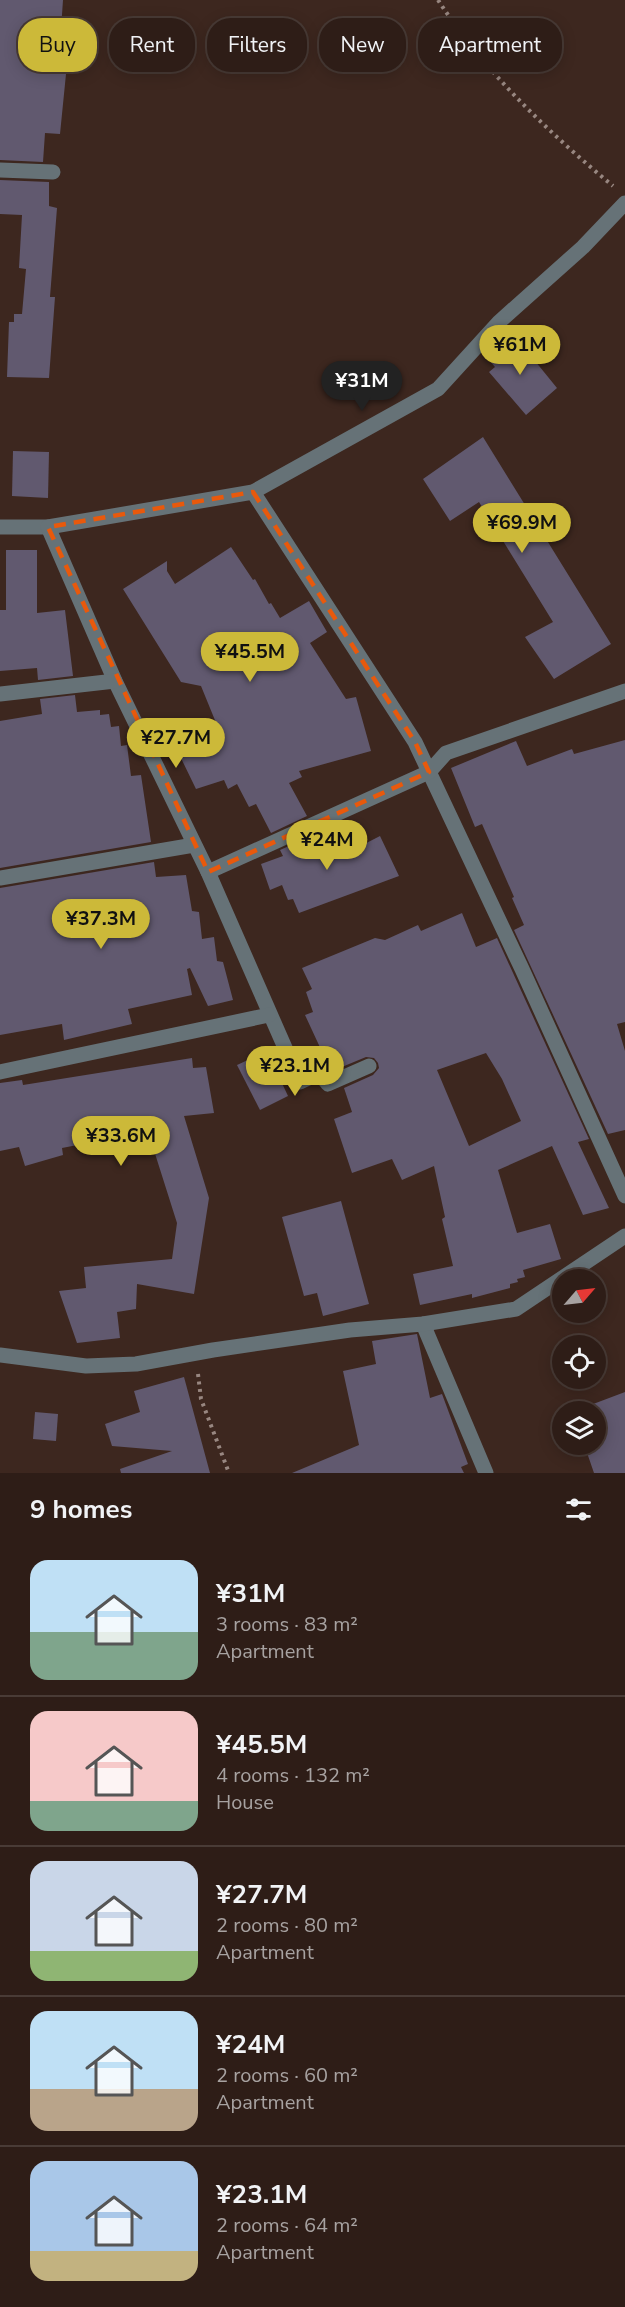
<!DOCTYPE html>
<html lang="en">
<head>
<meta charset="utf-8">
<style>
	:root { --surface:#2e1d17; --page:#3a2a24; --text:#f1f3f6; --muted:#a7a2a1; --line:#493b36; --accent:#ccb939 }
	body { margin:0; font-family:"Nunito Sans",sans-serif; background:var(--page); color:var(--text); height:100vh; display:flex; flex-direction:column; font-size:22px; white-space:nowrap }
	* { box-sizing:border-box; margin:0 }
	p { font-size:20px; color:var(--muted) }
	.icon { flex:none; width:33px; height:33px; fill:none; stroke:currentColor; stroke-width:2; stroke-linecap:round; stroke-linejoin:round }
	.map { position:relative; height:1473px; overflow:hidden }
	.panel { display:flex; flex-direction:column; background:var(--surface); flex:1 }
	.panel>* { flex:none }
	.top-card { position:absolute; left:18px; top:18px; width:590px; height:54px; display:flex; gap:12px }
	.needle { width:39px; rotate:62deg }
	.controls { position:absolute; left:552px; top:1269px; display:grid; gap:12px }
	.controls a { display:grid; place-items:center; width:54px; height:54px; border-radius:50%; background:var(--surface); box-shadow:0 3px 15px #0003,0 0 0 2px var(--line); font-size:30px }
	.price { position:absolute; translate:-50% -51px; padding:0 14px; border-radius:21px; background:var(--accent); color:#111; font-size:20px; line-height:39px; filter:drop-shadow(0 2px 3px #0008) }
	.price::after { content:''; position:absolute; left:50%; top:36px; width:18px; height:14px; margin-left:-9px; background:inherit; clip-path:polygon(0 0,100% 0,50% 100%) }
	.price.current { background:#222; color:#fff }
	ul { padding:0; list-style:none }
	li { display:flex; align-items:center; gap:18px; height:150px; padding:0 30px }
	li+li { border-top:2px solid var(--line) }
	li span { display:grid; place-items:center; flex:none; width:168px; height:120px; border-radius:18px; color:#555 }
	li>.icon { margin-inline-start:auto }
	span .icon { width:72px; height:72px; fill:#fffc; stroke-width:1 }
	li b { font-size:26px }
	h2 { display:flex; justify-content:space-between; align-items:center; height:72px; padding:0 30px; font-size:26px }
	.chip { padding:0 21px; border-radius:24px; background:var(--surface); box-shadow:0 3px 15px #0003,0 0 0 2px var(--line); font-size:21px; line-height:54px }
	.chip.current { background:var(--accent); color:#111 }
	.map>svg:first-child { display:block }
	.building { fill:#61596f; fill-rule:evenodd }
	.lines { fill:none; stroke-linecap:round; stroke-linejoin:round }
	.path { stroke:#988781; stroke-width:4; stroke-dasharray:3 4.5; stroke-linecap:butt }
	.minor { stroke:#667277; stroke-width:15 }
	.marked { fill:none; stroke:#e8590c; stroke-width:4.5; stroke-dasharray:12 8; stroke-linejoin:round }
</style>
</head>
<body>
<div class="map">
<svg width="625" height="1473" viewBox="0 0 625 1473">
	<rect width="100%" height="100%" fill="#3d271f"/>
	<!-- building -->
	<g class="building">
		<path d="M0,0H63L58,73L66,74L60,134L45,133L43,162L0,160Z"/>
		<path d="M0,180L49,182V206L57,208L50,297H55L49,378L7,377L9,322H14V314H22L26,269L19,268L22,215L0,214Z"/>
		<path d="M502,338L514,351L522,345L557,388L526,415L489,372L495,367L484,354Z"/>
		<path d="M483,437L611,644L554,679L525,637L553,622L479,502L450,521L423,479Z"/>
		<path d="M13,451L49,452L48,498L12,496Z"/>
		<path d="M231,547L253,580L255,579L269,604L271,603L280,618L309,601L327,632L310,643L346,699L356,697L371,751L299,771L302,777L289,783L307,816L271,833L256,804L249,807L237,784L228,789L224,780L196,789L178,752L221,735L201,686L181,682L123,589L167,561V571L175,584Z"/>
		<path d="M6,550H37V613L65,610L73,676L38,680L37,668L0,671V610H6Z"/>
		<path d="M75,695L77,712L100,710V715L109,714L111,727L119,726L121,746L127,745L131,776L141,775L151,842L0,868V721L42,714L40,699Z"/>
		<path d="M625,740V1022L617,1024L625,1051V1130L608,1134L514,930L524,925L512,898L514,897L482,824L475,827L451,768L516,741L527,766L572,749L574,754Z"/>
		<path d="M316,834L321,841L323,840L330,858L344,851L345,854L380,836L399,876L299,913L293,899L288,900L282,885L270,890L261,864L283,856L280,850Z"/>
		<path d="M154,862L156,877L186,875L192,911L199,912L202,939L214,937L217,961L223,962L233,1000L208,1006L190,968L187,969L192,995L128,1009L132,1024L64,1040L62,1024L0,1035V888Z"/>
		<path d="M462,913L476,947L497,938L589,1139L578,1142L609,1208L583,1215L552,1146L498,1170L517,1233L550,1224L561,1259L523,1270L525,1277L517,1279L518,1282L510,1284V1288L472,1298V1294L420,1305L413,1274L453,1266L442,1219L445,1217L434,1166L402,1180L392,1159L352,1173L334,1119L352,1112L344,1088L373,1075L379,1068L378,1063L374,1058L366,1057L337,1069L331,1053L324,1056L305,1015L313,1012L306,992L312,989L302,968L375,938L385,940L418,925L421,931ZM486,1053L502,1079L521,1121L469,1146L437,1070Z"/>
		<path d="M267,1051L288,1096L260,1110L237,1065Z"/>
		<path d="M192,1058L193,1068L206,1067L214,1113L184,1116L209,1198L194,1294L137,1284L136,1309L117,1312L120,1338L77,1343L59,1291L86,1288L84,1267L172,1259L177,1223L151,1141L131,1145L129,1135L62,1148L63,1155L25,1166L19,1147L0,1151V1083L22,1080L23,1085Z"/>
		<path d="M341,1201L369,1304L323,1316L317,1293L304,1296L282,1217Z"/>
		<path d="M417,1334L430,1398L442,1394L468,1464L461,1467L464,1473H292L359,1445L343,1371L376,1364L372,1341Z"/>
		<path d="M184,1377L210,1473H121L120,1469L172,1451L112,1446L105,1424L140,1412L134,1391Z"/>
		<path d="M625,1392V1473H594L584,1444H596V1412H572Z"/>
		<path d="M35,1412L58,1414L56,1441L33,1439Z"/>
	</g>
	<g class="lines">
		<!-- path -->
		<g class="path">
			<path d="M438,0C484,71 548,132 613,186"/>
			<path d="M198,1374L201,1399L229,1473"/>
		</g>
		<!-- minor -->
		<g class="minor">
			<path d="M0,170L53,172"/>
			<path d="M253,492L415,742L522,969L625,1196"/>
			<path d="M0,527H48L253,492L438,389L499,322L583,247L625,203"/>
			<path d="M48,527L115,681L208,872L300,1082L319,1073L328,1084L369,1066"/>
			<path d="M0,694L115,681"/>
			<path d="M208,872L429,772L446,753L625,691"/>
			<path d="M0,878L194,845"/>
			<path d="M0,1072L269,1015"/>
			<path d="M423,1324L486,1473"/>
			<path d="M0,1355L86,1366L136,1364L213,1350L350,1330L423,1324L516,1309L625,1236"/>
		</g>
	</g>
	<!-- marked area -->
	<path class="marked" d="M253,492L415,742L429,772L208,872L48,527Z"/>
</svg>
<div class="controls">
<a><svg class="needle" viewBox="-14 -14 28 28"><path d="M0-13l5 13h-10z" fill="#e53935"/><path d="M0 13l5-13h-10z" fill="#a7a2a1"/></svg></a>
<a><svg class="icon" aria-label="locate" viewBox="0 0 24 24"><circle cx="12" cy="12" r="6"/><path d="M12 2v4M12 18v4M2 12h4M18 12h4"/></svg></a>
<a><svg class="icon" aria-label="layers" viewBox="0 0 24 24"><path d="M12 4l9 5-9 5-9-5zM3 14l9 5 9-5"/></svg></a>
</div>
<b class="price" style="left:520px;top:376px">¥61M</b>
<b class="price current" style="left:362px;top:412px">¥31M</b>
<b class="price" style="left:522px;top:554px">¥69.9M</b>
<b class="price" style="left:250px;top:683px">¥45.5M</b>
<b class="price" style="left:176px;top:769px">¥27.7M</b>
<b class="price" style="left:327px;top:871px">¥24M</b>
<b class="price" style="left:101px;top:950px">¥37.3M</b>
<b class="price" style="left:295px;top:1097px">¥23.1M</b>
<b class="price" style="left:121px;top:1167px">¥33.6M</b>
<div class="top-card">
<a class="chip current">Buy</a>
<a class="chip">Rent</a>
<a class="chip">Filters</a>
<a class="chip">New</a>
<a class="chip">Apartment</a>
</div>
</div>
<section class="panel">
<h2>9 homes<svg class="icon" aria-label="filters" viewBox="0 0 24 24"><path d="M4 7h16M4 17h16"/><circle cx="9" cy="7" r="2"/><circle cx="15" cy="17" r="2"/></svg></h2>
<ul>
<li><span style="background:linear-gradient(#bfe0f5 60%,#7fa58c 0)"><svg class="icon" aria-label="home" viewBox="0 0 24 24"><path d="M3 11l9-7 9 7M6 9v11h12V9"/></svg></span><div><b>¥31M</b><p>3 rooms · 83 m²</p><p>Apartment</p></div></li>
<li><span style="background:linear-gradient(#f6c9c9 75%,#7fa58c 0)"><svg class="icon" aria-label="home" viewBox="0 0 24 24"><path d="M3 11l9-7 9 7M6 9v11h12V9"/></svg></span><div><b>¥45.5M</b><p>4 rooms · 132 m²</p><p>House</p></div></li>
<li><span style="background:linear-gradient(#c9d6e8 75%,#8fb573 0)"><svg class="icon" aria-label="home" viewBox="0 0 24 24"><path d="M3 11l9-7 9 7M6 9v11h12V9"/></svg></span><div><b>¥27.7M</b><p>2 rooms · 80 m²</p><p>Apartment</p></div></li>
<li><span style="background:linear-gradient(#bfe0f5 65%,#b9a48a 0)"><svg class="icon" aria-label="home" viewBox="0 0 24 24"><path d="M3 11l9-7 9 7M6 9v11h12V9"/></svg></span><div><b>¥24M</b><p>2 rooms · 60 m²</p><p>Apartment</p></div></li>
<li><span style="background:linear-gradient(#a9c7e8 75%,#c2b280 0)"><svg class="icon" aria-label="home" viewBox="0 0 24 24"><path d="M3 11l9-7 9 7M6 9v11h12V9"/></svg></span><div><b>¥23.1M</b><p>2 rooms · 64 m²</p><p>Apartment</p></div></li>
</ul>
</section>
</body>
</html>
